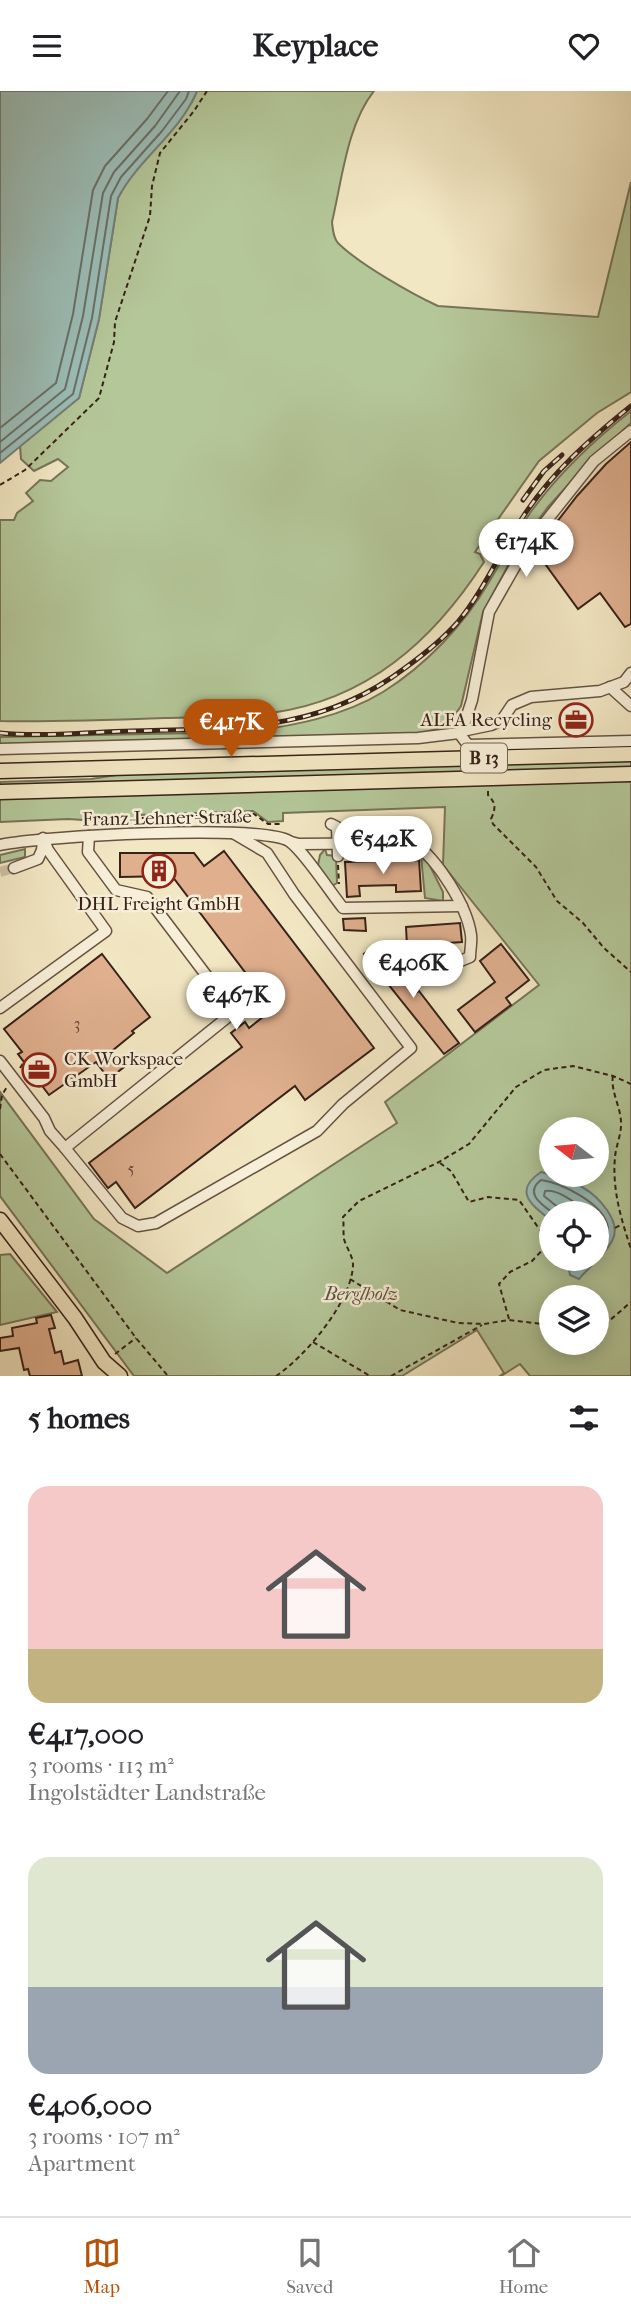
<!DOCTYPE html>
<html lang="en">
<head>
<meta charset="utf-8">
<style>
	:root { --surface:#fff; --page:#f2f2f2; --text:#202124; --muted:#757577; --line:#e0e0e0; --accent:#b45309 }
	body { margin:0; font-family:"IM FELL French Canon",serif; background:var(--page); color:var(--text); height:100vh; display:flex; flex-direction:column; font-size:26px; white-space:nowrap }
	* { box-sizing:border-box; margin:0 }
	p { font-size:23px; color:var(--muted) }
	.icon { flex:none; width:38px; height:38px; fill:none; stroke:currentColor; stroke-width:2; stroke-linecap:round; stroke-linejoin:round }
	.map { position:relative; height:1285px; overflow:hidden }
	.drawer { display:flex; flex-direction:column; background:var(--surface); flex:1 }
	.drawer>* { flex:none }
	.needle { width:46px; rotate:286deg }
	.controls { position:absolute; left:539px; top:1026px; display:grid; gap:14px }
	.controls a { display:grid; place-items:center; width:70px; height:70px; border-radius:50%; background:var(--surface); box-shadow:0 4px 18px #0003; font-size:35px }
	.price { position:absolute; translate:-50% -60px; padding:0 16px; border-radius:24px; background:#fff; color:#222; font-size:23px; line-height:46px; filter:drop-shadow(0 2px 4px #0008) }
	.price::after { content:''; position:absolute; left:50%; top:42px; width:21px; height:16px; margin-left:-10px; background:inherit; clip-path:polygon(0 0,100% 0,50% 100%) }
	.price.active { background:var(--accent); color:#fff }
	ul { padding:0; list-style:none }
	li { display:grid; align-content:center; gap:14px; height:371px; padding:0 28px }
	li span { display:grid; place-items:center; height:217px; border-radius:21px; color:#555 }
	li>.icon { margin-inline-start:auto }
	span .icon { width:126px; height:126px; fill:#fffc; stroke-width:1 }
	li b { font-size:30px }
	h2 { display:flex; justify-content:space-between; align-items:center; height:84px; padding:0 28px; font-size:30px }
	header { display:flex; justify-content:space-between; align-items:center; height:91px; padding:0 28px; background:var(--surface); font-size:32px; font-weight:700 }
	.tab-bar { display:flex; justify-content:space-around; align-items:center; height:98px; border-top:2px solid var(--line); background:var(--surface); font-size:19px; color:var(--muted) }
	.tab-bar a { display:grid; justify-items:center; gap:4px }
	.tab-bar .active { color:var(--accent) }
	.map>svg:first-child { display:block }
	.green { fill:#b4c799; stroke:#767458; stroke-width:2; fill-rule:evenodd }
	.water { fill:#9cbfb9; stroke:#748079; stroke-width:2 }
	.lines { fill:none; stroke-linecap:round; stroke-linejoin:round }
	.shore { stroke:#6a7068; stroke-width:2 }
	.building { fill:#dfaf8e; stroke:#372118; stroke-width:2 }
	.minor-tunnel { stroke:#cdbfa1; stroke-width:10; stroke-dasharray:10 5; stroke-linecap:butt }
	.minor-casing { stroke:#665243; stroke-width:13 }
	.major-casing { stroke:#372118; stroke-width:17 }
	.path { stroke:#372118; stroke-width:2; stroke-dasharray:5 3.5; stroke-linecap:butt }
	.minor { stroke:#f7efd8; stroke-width:10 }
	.major { stroke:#f2e7c3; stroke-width:14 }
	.rail-casing { stroke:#372118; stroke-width:5 }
	.rail { stroke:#f7efd8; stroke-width:2.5; stroke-dasharray:8; stroke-linecap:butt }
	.labels { text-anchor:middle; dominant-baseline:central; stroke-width:5; stroke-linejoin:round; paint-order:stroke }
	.number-label { font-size:16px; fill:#614436 }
	.shield { fill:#f7efd8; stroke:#715f52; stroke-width:2 }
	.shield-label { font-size:18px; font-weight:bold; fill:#372118 }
	.poi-label { font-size:19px; fill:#372118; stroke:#f7efd8; text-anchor:end }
	.street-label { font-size:19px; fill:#372118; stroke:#f7efd8 }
	.park-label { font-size:19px; font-style:italic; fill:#5c533f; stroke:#f7efd8 }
</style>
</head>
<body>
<header><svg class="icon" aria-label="menu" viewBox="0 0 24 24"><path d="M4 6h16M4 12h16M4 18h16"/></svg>Keyplace<svg class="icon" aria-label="heart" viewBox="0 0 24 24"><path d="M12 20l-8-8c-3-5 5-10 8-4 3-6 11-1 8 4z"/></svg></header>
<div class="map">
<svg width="631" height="1285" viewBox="0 0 631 1285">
	<rect width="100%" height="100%" fill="#f2e7c3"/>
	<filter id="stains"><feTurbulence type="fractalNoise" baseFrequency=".00286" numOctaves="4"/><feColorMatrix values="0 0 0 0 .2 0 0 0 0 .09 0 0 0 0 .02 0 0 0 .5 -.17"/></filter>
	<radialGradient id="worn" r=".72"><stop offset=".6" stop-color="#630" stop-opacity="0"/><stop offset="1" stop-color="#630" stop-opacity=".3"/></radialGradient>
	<!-- green -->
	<g class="green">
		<path d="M197,0H374C347,34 342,89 332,131C333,139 333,146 338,152C359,173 412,203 438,215L598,226L631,91V301L597,322L539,370L475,461L480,463L484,471C433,550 367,609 271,622C236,626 200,626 165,627C110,629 55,631 0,630V429H14L17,422L33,410L26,402L40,389L51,390L68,376L58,368L34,380L21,368L20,355L79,307L99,228L118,107L127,90L192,11Z"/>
		<path d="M631,320V332L589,371L548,416L518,456L483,521L461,615C450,633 439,639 419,642L0,653V646L246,641C292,635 342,626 383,601C426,574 464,534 489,491C504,466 516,441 533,418C561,380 594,349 631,320Z"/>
		<path d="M631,669V677L0,695V691L91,688L123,683Z"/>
		<path d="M631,690V1285H530L520,1273L501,1285H500L504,1282L477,1239L402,1285H134L0,1105V1001L94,1128L167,1182L397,1032L385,1011L539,894L443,774L445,716L283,722V730L268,731L253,720L138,724L130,732L68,728L0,731V707ZM551,1038H597V1083H551ZM551,1122H597V1167H551ZM551,1206H597V1251H551Z"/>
		<path d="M25,758V766L0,772V764Z"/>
		<path d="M325,758L327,764L336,765L337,792L332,795L318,774L320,764Z"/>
		<path d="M421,765H425L443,801V810L425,807Z"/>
		<path d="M10,1163L57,1221L0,1234V1164Z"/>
	</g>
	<!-- water -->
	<g class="water">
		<path d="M0,0H197C180,42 138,68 118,107L99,228L79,307L0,372Z"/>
		<path d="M541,1081C555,1084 569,1089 582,1096C598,1105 623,1131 612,1150C605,1164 589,1176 579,1188L570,1184L567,1167H597V1122H551V1129C532,1115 512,1100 541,1081Z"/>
	</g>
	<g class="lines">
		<!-- shore -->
		<g class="shore">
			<path d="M0,337L56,292L73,223L93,99L105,75L147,28L168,0"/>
			<path d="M0,351L65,298L83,225L103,102L114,81L155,35L180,0"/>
			<path d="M0,362L73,303L92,227L111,105L121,86L162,40L186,8L189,0"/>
			<path d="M553,1122C541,1113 524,1102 541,1089C562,1092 605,1113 608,1137C609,1145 602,1151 597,1157"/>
			<path d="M565,1122L544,1105L545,1100C559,1098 576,1112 587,1122"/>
		</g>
	</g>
	<!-- building -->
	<g class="building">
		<path d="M631,351V533L625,536L600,502L578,518L535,459L577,405L606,373Z"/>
		<path d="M572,626H581V643L572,644Z"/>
		<path d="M224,760L374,957L305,1009L295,995L135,1117L116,1091L108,1097L89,1072L242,956L231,942L245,931L249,937L273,918L172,785L120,786V762H194L204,775Z"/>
		<path d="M419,769L421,800L396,801V794L359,795L360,805L347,806L345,771Z"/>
		<path d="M365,827L366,840L344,839L343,828Z"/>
		<path d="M460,832L462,851L407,855L406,836Z"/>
		<path d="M377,853L416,902L419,900L459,952L444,963L364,863Z"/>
		<path d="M501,853L529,889L506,907L511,914L475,941L458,919L495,891L480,870Z"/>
		<path d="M102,863L150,926L132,940L134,942L112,960L124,976L109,988L96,971L49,1004L18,963L22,961L4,938Z"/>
		<path d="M51,1224L55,1237L49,1238L55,1262L61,1260L64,1273L78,1269L82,1285H30L28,1278L24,1279L19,1257L0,1260V1247L13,1245L12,1237L37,1232L36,1227Z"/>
	</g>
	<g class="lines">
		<!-- minor-tunnel -->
		<path class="minor-tunnel" d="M0,781L14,777"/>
		<defs>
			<g id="minor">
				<path d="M610,596L631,615"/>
				<path d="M462,640L491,634L502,629L512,614L531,606L600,600L624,591L631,582"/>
				<path d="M459,642L468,654L631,650"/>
				<path d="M0,658L418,647L459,642L462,640L472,609L489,521L527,454L594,370L631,340"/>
				<path d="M331,733L337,736L338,765"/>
				<path d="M291,751L299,753L414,752C438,769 467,815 471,844C472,851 470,859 470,866L421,886"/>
				<path d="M0,754C39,745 262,733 289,750C304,760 330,801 343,817L462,815"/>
				<path d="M14,777L38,768L42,759L43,750"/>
				<path d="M0,917L106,840L48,759L43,747"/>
				<path d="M0,970L44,1027L50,1040L65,1057L234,921L147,806L116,799L88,761L89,745"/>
				<path d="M65,1057L122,1127L138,1135L156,1132L317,1040L343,1013L411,957L294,803L267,762L233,742"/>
			</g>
			<g id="major">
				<path d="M0,680L631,663"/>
				<path d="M0,701L631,683"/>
				<path d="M0,1129L75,1227L104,1271L120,1285"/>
			</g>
		</defs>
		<!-- minor casing -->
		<use href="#minor" class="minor-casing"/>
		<!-- major casing -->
		<use href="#major" class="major-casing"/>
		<!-- path -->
		<g class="path">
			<path d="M0,394L25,379L99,307L114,251L115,231L150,125L152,95L160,62L194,20L207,0"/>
			<path d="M488,700V704C496,712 496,717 491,728L493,733L536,776L557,810L583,832L604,857L631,881"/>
			<path d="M135,731L139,727L254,723L268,733H283"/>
			<path d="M338,774L339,793"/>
			<path d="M20,977L24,971"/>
			<path d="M613,985C610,1000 622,1018 621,1034C621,1044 616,1055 615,1066C612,1098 621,1128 631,1158"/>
			<path d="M0,1018L2,1004L7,996"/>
			<path d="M0,1063L136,1247L168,1285"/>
			<path d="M440,1072L451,1080L469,1111L488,1106L519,1109L549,1152"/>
			<path d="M615,1137L622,1133"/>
			<path d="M350,1188L400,1219L458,1232L484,1233L509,1229L551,1234"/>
			<path d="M509,1228L499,1193L510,1181L532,1170L551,1150"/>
			<path d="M597,1237L602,1236L631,1211"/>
			<path d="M313,1251L370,1285"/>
			<path d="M115,1263L136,1247"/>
			<path d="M276,1285C305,1266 352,1210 353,1174C353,1165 346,1156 344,1148C343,1141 344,1133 343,1126L359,1110L439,1071L469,1053L516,996L544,979L573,975L613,985L631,993"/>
			<path d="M391,1285L482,1234"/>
		</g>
		<!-- minor -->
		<use href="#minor" class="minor"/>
		<!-- major -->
		<use href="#major" class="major"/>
		<defs>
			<g id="rail">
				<path d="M523,409L544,380L562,364"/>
				<path d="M0,642C43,646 89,641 132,640C234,637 319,642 405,577C423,564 442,549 457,532C483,501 499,463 521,429C550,383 590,348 631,315"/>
			</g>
		</defs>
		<!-- rail casing -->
		<use href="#rail" class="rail-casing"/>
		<!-- rail -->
		<use href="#rail" class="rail"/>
	</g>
	<!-- icons -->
	<defs>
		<symbol id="office-ring" viewBox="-11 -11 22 22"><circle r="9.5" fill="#f7efd8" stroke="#8f2418" stroke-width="1.5"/><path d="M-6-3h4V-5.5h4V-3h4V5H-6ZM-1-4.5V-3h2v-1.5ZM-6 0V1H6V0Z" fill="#8f2418"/></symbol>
		<symbol id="building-ring" viewBox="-11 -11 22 22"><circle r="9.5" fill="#f7efd8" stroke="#8f2418" stroke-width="1.5"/><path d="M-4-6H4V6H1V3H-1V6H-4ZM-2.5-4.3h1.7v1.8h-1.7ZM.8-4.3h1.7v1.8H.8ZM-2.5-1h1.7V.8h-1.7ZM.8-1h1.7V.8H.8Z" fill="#8f2418"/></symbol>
	</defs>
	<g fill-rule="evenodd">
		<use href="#office-ring" x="557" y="610" width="38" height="38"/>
		<use href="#building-ring" x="140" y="761" width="38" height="38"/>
		<use href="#office-ring" x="20" y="960" width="38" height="38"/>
	</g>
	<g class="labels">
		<!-- number labels -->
		<g class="number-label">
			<text x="77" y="932">3</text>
			<text x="131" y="1077">5</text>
		</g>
		<!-- shield labels -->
		<rect class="shield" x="461" y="652.5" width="46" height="29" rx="5"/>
		<g class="shield-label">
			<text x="484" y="667">B 13</text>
		</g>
		<!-- poi labels -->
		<g class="poi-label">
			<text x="552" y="629">ALFA Recycling</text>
			<text x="159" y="813" text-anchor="middle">DHL Freight GmbH</text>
			<text x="64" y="968" text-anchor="start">CK Workspace<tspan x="64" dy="22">GmbH</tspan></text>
		</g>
		<!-- street labels -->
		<g class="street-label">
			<text transform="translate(167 727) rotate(-1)">Franz-Lehner-Straße</text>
		</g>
		<!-- park labels -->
		<g class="park-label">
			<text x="361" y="1203">Berglholz</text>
		</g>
	</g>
	<rect width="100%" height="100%" filter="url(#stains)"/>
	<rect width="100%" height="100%" fill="url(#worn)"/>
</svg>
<div class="controls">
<a><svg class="needle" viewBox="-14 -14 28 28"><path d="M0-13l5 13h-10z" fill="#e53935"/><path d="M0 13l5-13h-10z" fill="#757577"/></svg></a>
<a><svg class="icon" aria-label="locate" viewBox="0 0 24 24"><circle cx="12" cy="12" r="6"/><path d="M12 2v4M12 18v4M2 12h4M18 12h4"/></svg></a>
<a><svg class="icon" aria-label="layers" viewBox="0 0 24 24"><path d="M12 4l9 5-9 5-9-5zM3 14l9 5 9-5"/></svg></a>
</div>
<b class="price" style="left:526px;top:488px">€174K</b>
<b class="price active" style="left:231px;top:668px">€417K</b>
<b class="price" style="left:383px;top:785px">€542K</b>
<b class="price" style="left:413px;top:909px">€406K</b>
<b class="price" style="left:236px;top:941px">€467K</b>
</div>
<section class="drawer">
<h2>5 homes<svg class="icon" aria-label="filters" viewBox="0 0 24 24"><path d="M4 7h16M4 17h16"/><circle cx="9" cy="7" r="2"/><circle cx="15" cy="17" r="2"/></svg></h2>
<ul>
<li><span style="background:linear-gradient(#f6c9c9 75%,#c2b280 0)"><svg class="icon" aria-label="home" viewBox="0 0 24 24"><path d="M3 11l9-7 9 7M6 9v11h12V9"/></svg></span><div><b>€417,000</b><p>3 rooms · 113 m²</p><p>Ingolstädter Landstraße</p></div></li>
<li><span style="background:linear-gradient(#dfe7d0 60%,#9aa5b1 0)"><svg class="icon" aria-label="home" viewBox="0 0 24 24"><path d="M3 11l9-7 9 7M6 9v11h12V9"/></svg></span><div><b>€406,000</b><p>3 rooms · 107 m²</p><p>Apartment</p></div></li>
</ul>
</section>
<nav class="tab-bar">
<a class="active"><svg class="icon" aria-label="map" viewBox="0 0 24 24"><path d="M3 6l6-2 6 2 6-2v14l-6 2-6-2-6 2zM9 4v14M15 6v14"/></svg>Map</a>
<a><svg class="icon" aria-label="saved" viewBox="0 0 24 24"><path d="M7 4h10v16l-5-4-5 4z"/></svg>Saved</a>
<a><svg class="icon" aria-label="home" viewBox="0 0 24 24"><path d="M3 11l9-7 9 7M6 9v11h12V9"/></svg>Home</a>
</nav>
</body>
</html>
